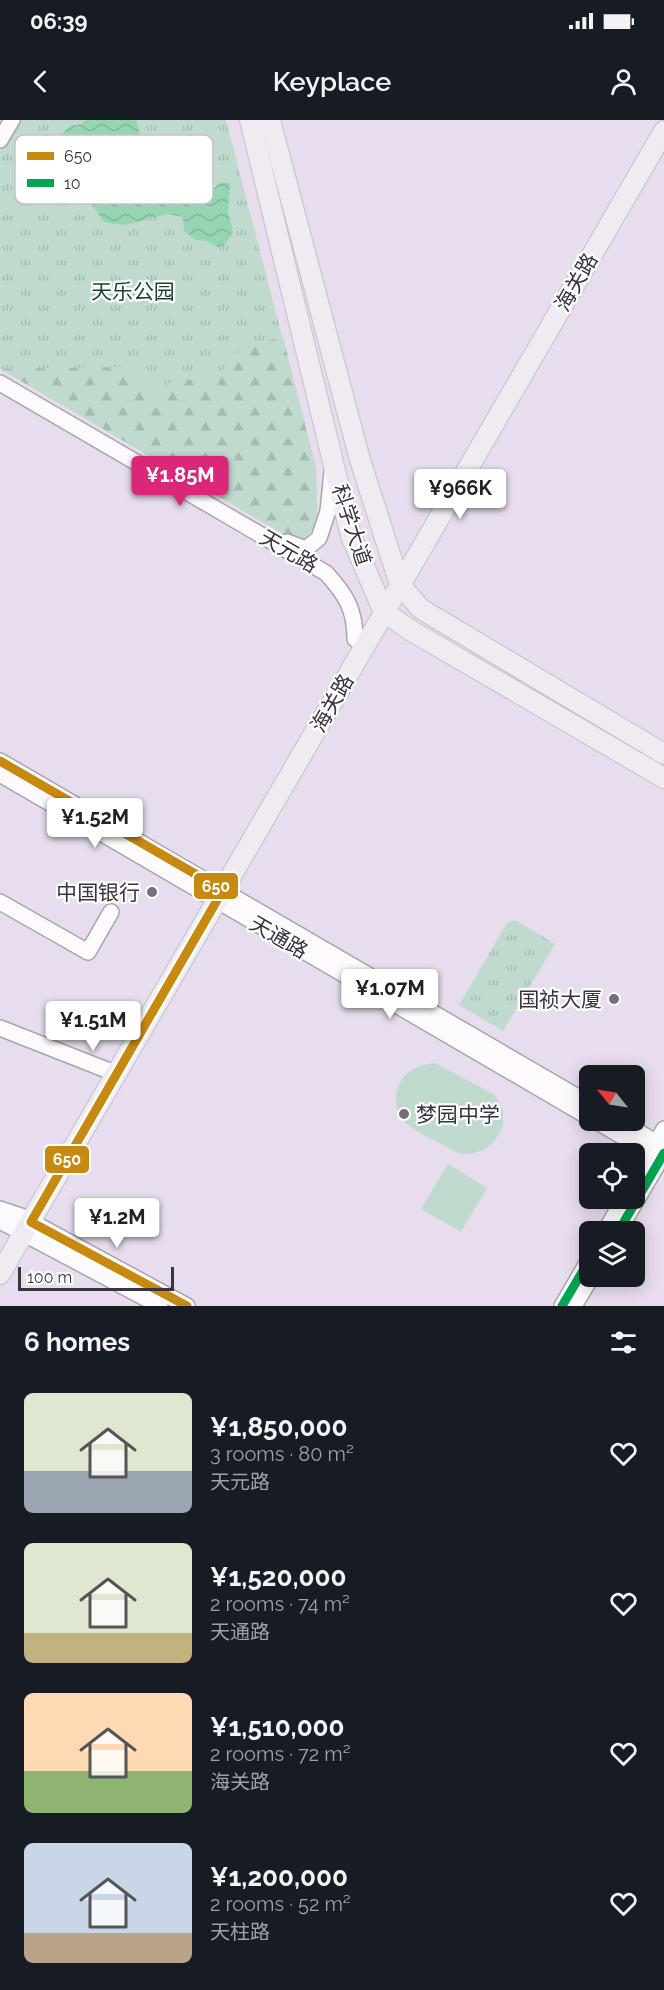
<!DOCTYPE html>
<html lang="en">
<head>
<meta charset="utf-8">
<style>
	:root { --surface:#171b24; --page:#242831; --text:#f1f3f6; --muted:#9ea1a6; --accent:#db2777 }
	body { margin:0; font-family:Raleway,"Noto Sans SC",sans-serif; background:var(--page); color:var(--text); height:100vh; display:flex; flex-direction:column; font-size:22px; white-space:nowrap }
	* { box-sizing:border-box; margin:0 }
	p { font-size:20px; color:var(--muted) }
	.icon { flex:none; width:33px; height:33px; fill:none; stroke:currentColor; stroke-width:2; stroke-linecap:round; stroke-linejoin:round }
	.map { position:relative; height:1186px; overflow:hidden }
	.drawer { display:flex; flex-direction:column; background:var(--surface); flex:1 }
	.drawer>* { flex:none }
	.needle { width:39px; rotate:300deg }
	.fabs { position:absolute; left:579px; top:945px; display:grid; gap:12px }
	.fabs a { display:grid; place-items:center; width:66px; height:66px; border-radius:9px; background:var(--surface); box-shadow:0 3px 15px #0003; font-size:30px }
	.scale { position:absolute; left:18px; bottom:15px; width:156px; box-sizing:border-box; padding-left:6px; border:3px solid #3b3340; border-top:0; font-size:16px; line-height:21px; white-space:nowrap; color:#3b3340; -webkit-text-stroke:4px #fff; paint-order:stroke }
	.price { position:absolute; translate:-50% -51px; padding:0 14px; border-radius:6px; background:#fff; color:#222; font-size:20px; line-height:39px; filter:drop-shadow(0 2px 3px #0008) }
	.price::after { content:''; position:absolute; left:50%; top:36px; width:18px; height:14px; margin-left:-9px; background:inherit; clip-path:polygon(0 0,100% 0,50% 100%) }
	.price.selected { background:var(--accent); color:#fff }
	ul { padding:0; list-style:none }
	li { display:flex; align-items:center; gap:18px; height:150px; padding:0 24px }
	li span { display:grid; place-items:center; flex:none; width:168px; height:120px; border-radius:9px; color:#555 }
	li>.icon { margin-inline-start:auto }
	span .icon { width:72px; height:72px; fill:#fffc; stroke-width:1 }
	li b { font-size:26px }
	h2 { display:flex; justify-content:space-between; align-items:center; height:72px; padding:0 24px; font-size:26px }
	.status { display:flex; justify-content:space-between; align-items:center; height:42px; padding:0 30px; background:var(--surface); direction:ltr }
	.status svg { height:16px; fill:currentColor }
	header { display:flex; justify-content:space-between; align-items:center; height:78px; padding:0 24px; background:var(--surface); font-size:27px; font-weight:600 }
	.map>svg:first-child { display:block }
	.grass { fill:url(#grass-tufts) }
	.forest { fill:url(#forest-firs) }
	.pitch { fill:#c0dace }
	.water { fill:url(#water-waves) }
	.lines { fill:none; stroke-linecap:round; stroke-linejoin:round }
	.minor-casing { stroke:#aba3b0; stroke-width:18 }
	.major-casing { stroke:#c5bfc7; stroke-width:22 }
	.minor { stroke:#fcfafc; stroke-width:15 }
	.major { stroke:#f0ebf3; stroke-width:20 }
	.bus-1-casing { stroke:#fff; stroke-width:14 }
	.bus-2-casing { stroke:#fff; stroke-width:14 }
	.bus-1 { stroke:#c88910; stroke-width:9 }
	.bus-2 { stroke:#00a651; stroke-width:9 }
	.poi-dot { fill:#786e7d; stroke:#fff; stroke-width:2 }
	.labels { text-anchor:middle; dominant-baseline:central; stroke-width:4.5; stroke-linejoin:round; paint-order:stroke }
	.street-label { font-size:21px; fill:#3b3340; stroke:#fff }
	.park-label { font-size:21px; fill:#1b442d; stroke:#fff }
	.poi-label { font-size:21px; fill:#3b3340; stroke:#fff; text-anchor:end }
	.key { fill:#fff; stroke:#c4c2c6; stroke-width:1.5 }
	.key-label { font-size:16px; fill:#3b3340 }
	.line-badge { stroke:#fff; stroke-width:2 }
	.badge-label { font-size:16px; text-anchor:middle; font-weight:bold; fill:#fff }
</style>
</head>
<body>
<div class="status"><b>06:39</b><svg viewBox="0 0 49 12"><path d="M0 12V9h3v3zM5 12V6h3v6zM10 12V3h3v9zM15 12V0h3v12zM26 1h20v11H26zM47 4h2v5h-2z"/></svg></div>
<header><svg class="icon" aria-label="back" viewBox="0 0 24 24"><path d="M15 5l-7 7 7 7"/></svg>Keyplace<svg class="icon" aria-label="person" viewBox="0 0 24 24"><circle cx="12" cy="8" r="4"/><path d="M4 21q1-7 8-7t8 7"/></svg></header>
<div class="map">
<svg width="664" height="1186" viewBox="0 0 664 1186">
	<defs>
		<pattern id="grass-tufts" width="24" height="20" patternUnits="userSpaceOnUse" patternTransform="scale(1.5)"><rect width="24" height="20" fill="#c0dace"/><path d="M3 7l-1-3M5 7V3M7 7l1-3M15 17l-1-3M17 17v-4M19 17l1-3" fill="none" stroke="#a6bcb2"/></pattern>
		<pattern id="forest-firs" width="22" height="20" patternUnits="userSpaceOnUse" patternTransform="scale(1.5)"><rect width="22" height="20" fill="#c0dace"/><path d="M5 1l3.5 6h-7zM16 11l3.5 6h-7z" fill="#a6bcb2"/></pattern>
		<pattern id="water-waves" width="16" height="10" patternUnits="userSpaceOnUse" patternTransform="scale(1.5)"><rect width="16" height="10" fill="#95d5b2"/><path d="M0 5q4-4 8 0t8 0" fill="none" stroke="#81b79a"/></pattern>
	</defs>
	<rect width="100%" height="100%" fill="#e8ddee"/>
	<!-- grass -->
	<g class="grass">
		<path d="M18,0H226L316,348L317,393L315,407L304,419L288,417L0,249V31Z"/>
		<path d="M515,800L555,824L503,911L459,885L507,803Z"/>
	</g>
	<!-- forest -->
	<path class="forest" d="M283,217L316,348L317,393L315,407L304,419L288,417L1,249L120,247L155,269L175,261L217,257L243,226Z"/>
	<!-- pitch -->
	<g class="pitch">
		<path d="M435,943L495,975L503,990V1006L495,1021L484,1030L470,1034H460C448,1027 411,1010 404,1001C398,995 396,988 396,980C396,956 414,945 435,943Z"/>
		<path d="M448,1044L487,1068L461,1112L421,1089Z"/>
	</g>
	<!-- water -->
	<path class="water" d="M85,0H136L153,62L171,76H193L211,72L220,62L230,63L228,93L233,112L226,123L220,128L207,121L196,120L184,111L183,97L167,94L125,105L104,102L89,81L57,60L58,17L71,6L82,4Z"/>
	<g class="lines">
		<defs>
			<g id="minor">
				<path d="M0,20L12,0"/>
				<path d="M0,263L326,453C346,475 355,489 355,519"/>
				<path d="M287,422L306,429L319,418L328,391L332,352"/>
				<path d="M0,641L590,984"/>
				<path d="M0,654L590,998"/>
				<path d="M0,782L88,832L111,792"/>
				<path d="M0,908L117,954"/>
				<path d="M594,1000L661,1039"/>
				<path d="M618,1000L664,1027"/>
				<path d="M634,1060L664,1009"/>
				<path d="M0,1089L21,1096L187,1186"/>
				<path d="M0,1101L160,1186"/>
				<path d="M605,1112L624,1078"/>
				<path d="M618,1112L664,1033"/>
				<path d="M562,1186L590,1138"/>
				<path d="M574,1186L592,1156"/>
			</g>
			<g id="major">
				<path d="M250,0L351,416L384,492L410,510L664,658"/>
				<path d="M270,0L360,340L400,465L421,489L664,634"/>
				<path d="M0,1154L664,11"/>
			</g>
		</defs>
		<!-- minor casing -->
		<use href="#minor" class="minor-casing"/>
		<!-- major casing -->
		<use href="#major" class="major-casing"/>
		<!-- minor -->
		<use href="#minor" class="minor"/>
		<!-- major -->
		<use href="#major" class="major"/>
		<defs>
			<path id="bus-1" d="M0,641L223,770L31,1102L187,1186"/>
			<g id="bus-2">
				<path d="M618,1112L664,1033"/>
				<path d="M562,1186L590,1139"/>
			</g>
		</defs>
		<!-- bus-1 casing -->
		<use href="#bus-1" class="bus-1-casing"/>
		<!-- bus-2 casing -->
		<use href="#bus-2" class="bus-2-casing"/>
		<!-- bus-1 -->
		<use href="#bus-1" class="bus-1"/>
		<!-- bus-2 -->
		<use href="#bus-2" class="bus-2"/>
	</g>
	<!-- markers -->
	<g class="poi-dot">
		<circle cx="152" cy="772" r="6"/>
		<circle cx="614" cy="879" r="6"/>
		<circle cx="404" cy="994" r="6"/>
	</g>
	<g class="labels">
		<!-- street labels -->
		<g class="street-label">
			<text transform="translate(576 162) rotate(-60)">海关路</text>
			<text transform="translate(352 405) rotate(72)">科学大道</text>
			<text transform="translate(289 431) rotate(30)">天元路</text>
			<text transform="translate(332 583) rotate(-60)">海关路</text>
			<text transform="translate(279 817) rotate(30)">天通路</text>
		</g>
		<!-- park labels -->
		<g class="park-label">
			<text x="133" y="171">天乐公园</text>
		</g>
		<!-- poi labels -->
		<g class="poi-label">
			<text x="140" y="772">中国银行</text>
			<text x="602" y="879">国祯大厦</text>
			<text x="416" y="994" text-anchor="start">梦园中学</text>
		</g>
	</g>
	<!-- legend -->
	<rect x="15" y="15" width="198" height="69" rx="9" class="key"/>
	<rect x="27" y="32" width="27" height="8" fill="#c88910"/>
	<rect x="27" y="59" width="27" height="8" fill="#00a651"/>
	<g class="key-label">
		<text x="64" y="42">650</text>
		<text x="64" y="69">10</text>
	</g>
	<g class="line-badge">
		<rect x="193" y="752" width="46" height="28" rx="6" fill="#c88910"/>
		<rect x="44" y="1025" width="46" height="29" rx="6" fill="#c88910"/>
	</g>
	<g class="badge-label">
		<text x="216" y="772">650</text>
		<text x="67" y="1045">650</text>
	</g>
</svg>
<div class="fabs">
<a><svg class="needle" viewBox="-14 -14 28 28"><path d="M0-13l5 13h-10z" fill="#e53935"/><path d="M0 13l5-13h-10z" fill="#9ea1a6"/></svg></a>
<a><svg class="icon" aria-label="locate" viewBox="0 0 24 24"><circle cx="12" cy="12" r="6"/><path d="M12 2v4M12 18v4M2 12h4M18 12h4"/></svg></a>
<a><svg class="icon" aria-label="layers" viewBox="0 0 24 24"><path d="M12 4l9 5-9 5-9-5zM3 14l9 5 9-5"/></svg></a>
</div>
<div class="scale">100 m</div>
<b class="price selected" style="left:180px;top:387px">¥1.85M</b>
<b class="price" style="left:460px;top:400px">¥966K</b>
<b class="price" style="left:95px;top:729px">¥1.52M</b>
<b class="price" style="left:390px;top:900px">¥1.07M</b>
<b class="price" style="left:93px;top:932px">¥1.51M</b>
<b class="price" style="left:117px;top:1129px">¥1.2M</b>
</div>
<section class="drawer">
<h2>6 homes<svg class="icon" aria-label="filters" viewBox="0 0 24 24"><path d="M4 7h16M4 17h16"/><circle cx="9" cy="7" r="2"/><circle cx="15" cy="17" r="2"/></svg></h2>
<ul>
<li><span style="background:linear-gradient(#dfe7d0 65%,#9aa5b1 0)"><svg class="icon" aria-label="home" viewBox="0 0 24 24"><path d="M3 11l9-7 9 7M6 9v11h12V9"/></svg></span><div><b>¥1,850,000</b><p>3 rooms · 80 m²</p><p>天元路</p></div><svg class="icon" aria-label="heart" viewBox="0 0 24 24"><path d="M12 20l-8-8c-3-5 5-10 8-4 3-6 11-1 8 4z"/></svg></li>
<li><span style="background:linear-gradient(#dfe7d0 75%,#c2b280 0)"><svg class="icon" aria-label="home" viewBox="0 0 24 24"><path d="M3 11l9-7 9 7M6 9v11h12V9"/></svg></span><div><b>¥1,520,000</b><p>2 rooms · 74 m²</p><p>天通路</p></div><svg class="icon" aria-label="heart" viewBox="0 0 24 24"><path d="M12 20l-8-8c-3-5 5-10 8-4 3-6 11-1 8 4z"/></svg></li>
<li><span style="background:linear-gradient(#ffd9b3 65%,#8fb573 0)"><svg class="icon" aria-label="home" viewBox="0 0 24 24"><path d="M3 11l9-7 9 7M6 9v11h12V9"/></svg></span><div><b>¥1,510,000</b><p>2 rooms · 72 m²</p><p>海关路</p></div><svg class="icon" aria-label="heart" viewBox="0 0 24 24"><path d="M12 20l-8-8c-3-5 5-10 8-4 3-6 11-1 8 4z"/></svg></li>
<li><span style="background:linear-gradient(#c9d6e8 75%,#b9a48a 0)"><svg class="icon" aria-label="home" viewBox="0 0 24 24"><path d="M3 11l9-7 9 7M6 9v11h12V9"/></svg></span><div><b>¥1,200,000</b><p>2 rooms · 52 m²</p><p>天柱路</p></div><svg class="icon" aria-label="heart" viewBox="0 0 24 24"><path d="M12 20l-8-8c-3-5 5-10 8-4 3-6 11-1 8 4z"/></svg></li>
</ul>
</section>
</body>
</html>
